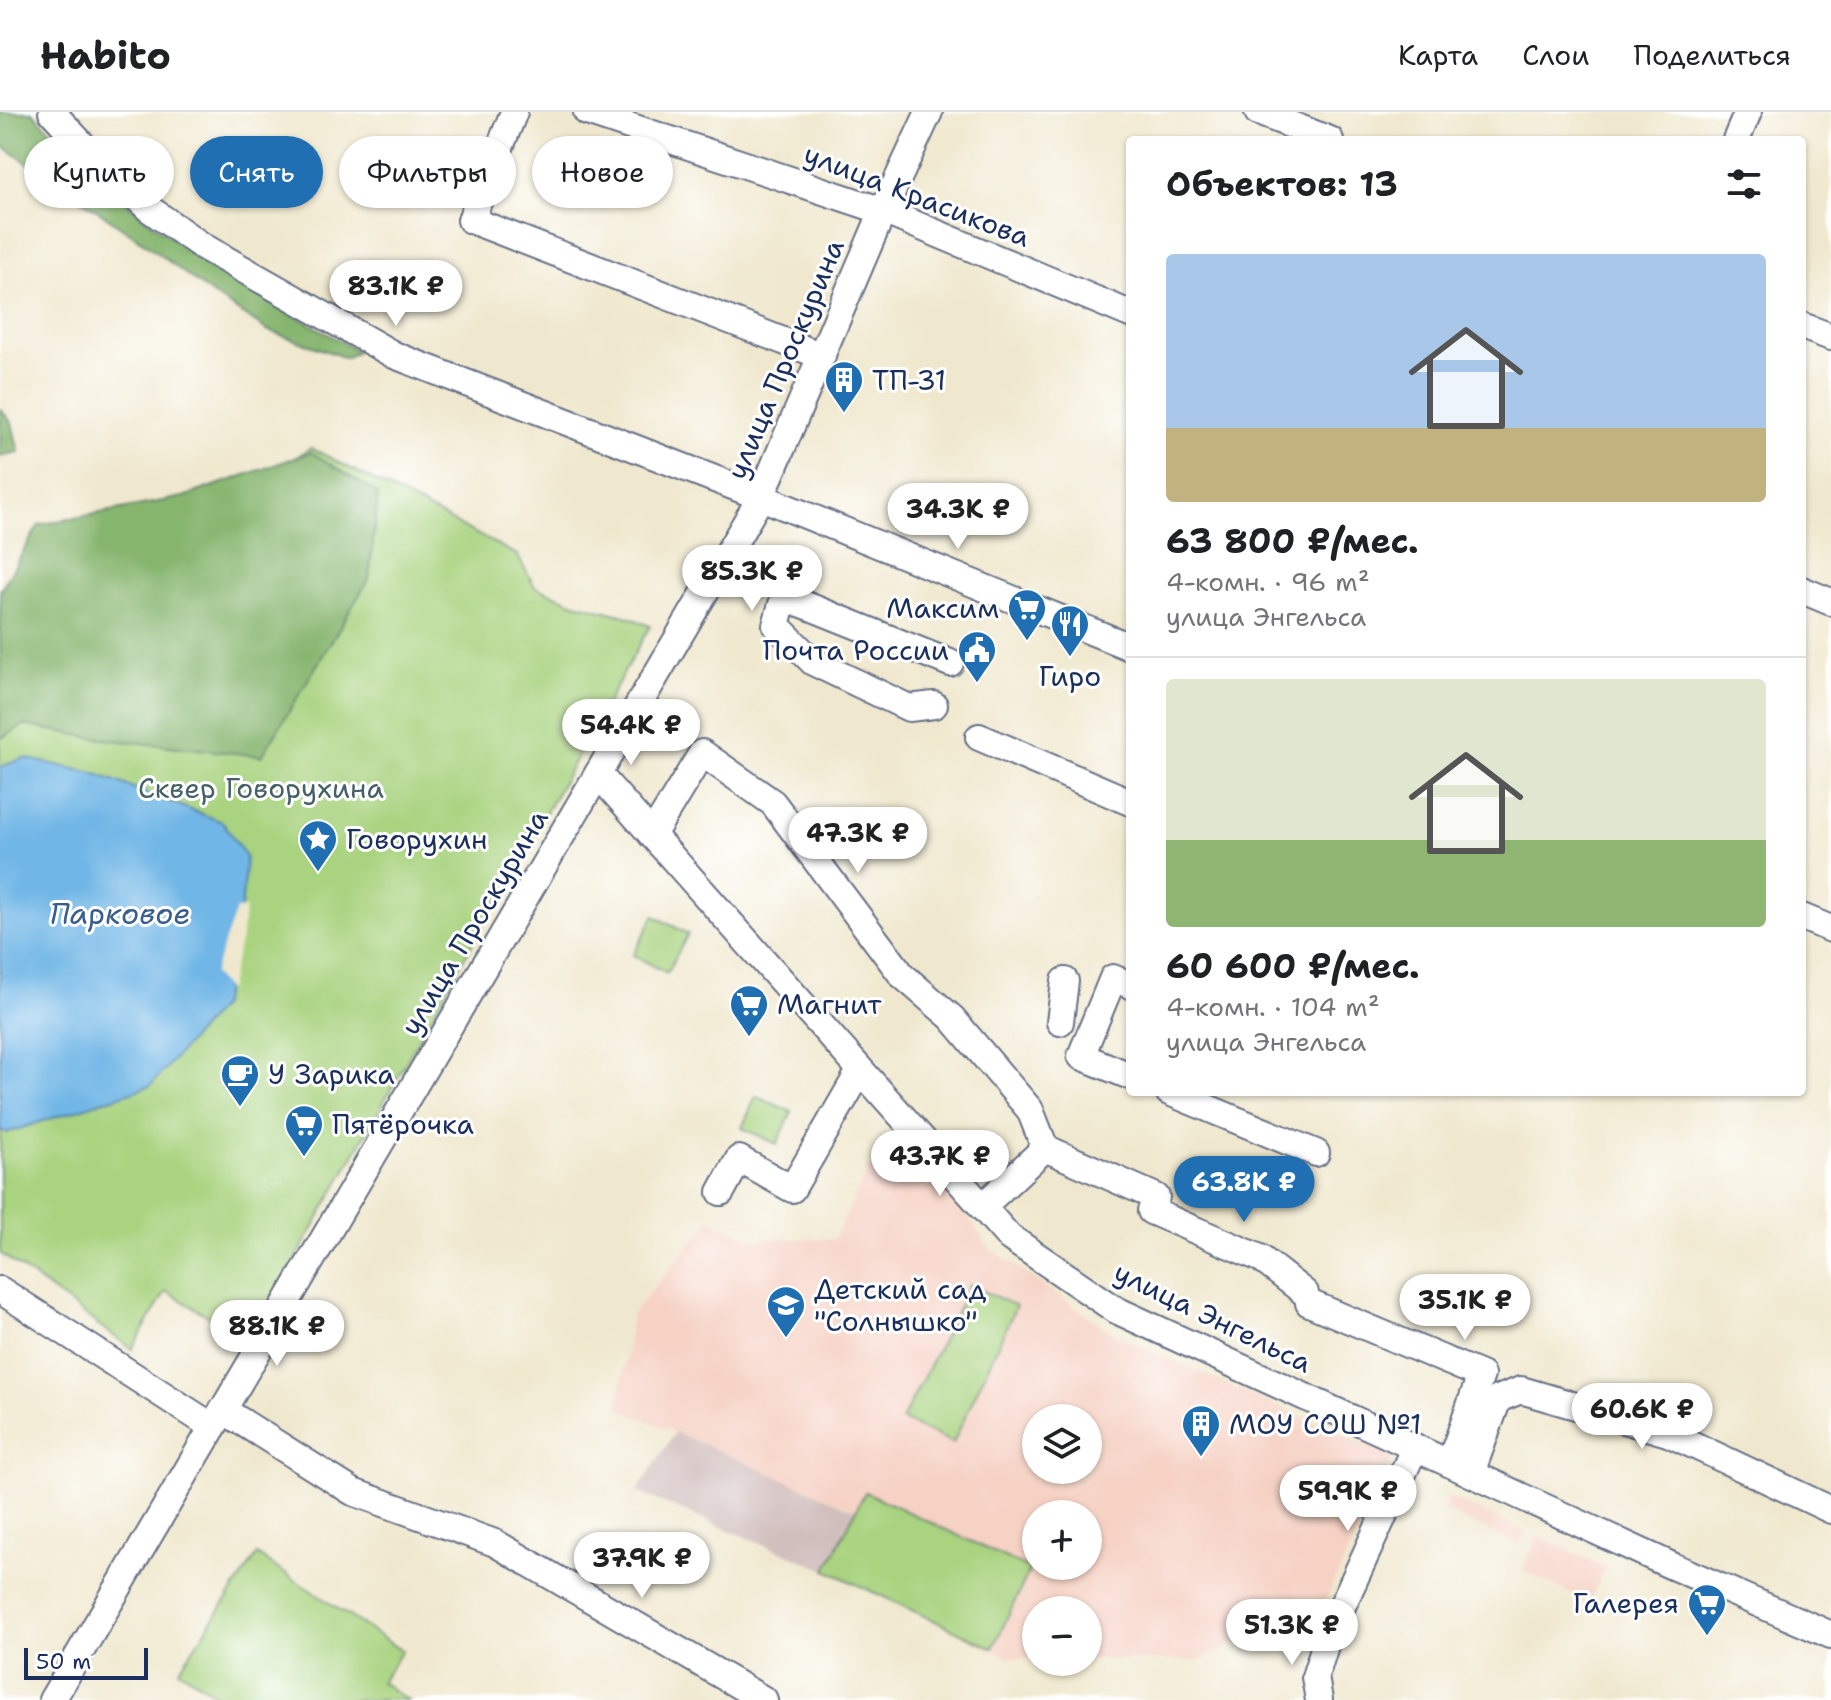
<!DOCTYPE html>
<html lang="ru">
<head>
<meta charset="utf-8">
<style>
	:root { --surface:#fff; --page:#f6f6f6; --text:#202124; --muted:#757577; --line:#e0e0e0; --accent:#1f6fb2 }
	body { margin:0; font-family:"Shantell Sans",sans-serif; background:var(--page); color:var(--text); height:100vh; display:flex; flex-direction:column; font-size:30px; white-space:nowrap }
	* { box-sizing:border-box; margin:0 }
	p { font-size:26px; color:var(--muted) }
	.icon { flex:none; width:44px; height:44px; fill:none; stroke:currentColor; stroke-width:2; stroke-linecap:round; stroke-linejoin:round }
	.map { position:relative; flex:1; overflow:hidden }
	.details { position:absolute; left:1126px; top:24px; width:680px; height:960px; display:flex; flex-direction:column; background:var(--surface); border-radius:8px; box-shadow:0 2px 6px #0004 }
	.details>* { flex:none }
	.top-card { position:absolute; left:24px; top:24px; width:760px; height:72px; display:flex; gap:16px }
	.buttons { position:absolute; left:1022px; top:1292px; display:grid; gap:16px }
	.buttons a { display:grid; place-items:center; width:80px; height:80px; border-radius:50%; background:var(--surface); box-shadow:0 2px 6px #0004; font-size:40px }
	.scale { position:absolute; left:24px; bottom:20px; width:124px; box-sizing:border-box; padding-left:8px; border:4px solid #1b2f5e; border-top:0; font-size:22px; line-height:28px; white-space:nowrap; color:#1b2f5e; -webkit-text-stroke:6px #fff; paint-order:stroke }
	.price { position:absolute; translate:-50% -68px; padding:0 18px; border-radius:28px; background:#fff; color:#222; font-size:26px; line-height:52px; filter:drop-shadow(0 2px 4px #0008) }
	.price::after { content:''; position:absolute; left:50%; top:48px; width:24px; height:18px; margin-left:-12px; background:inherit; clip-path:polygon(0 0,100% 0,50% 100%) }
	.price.selected { background:var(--accent); color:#fff }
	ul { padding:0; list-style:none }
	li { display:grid; align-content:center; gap:16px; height:424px; padding:0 40px }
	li+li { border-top:2px solid var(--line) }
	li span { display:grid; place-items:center; height:248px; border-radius:8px; color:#555 }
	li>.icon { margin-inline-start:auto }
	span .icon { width:144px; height:144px; fill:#fffc; stroke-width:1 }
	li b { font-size:34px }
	h2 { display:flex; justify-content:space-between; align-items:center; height:96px; padding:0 40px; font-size:34px }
	.pill { padding:0 28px; border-radius:36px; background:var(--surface); box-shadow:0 2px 6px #0004; font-size:28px; line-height:72px }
	.pill.selected { background:var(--accent); color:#fff }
	header { display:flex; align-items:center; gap:48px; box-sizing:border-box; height:112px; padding:0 40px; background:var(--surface); border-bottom:2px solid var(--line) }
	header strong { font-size:38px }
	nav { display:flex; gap:44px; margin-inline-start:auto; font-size:28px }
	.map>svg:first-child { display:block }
	.built { fill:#f6d2c4; fill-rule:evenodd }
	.industrial { fill:#d1bfbe }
	.green { fill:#a9d37f; stroke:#62816e; stroke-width:2 }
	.forest { fill:#86b56e; stroke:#507266; stroke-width:2 }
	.water { fill:#6fb6e6; stroke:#4572a2; stroke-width:2 }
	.pier { fill:#f0e8ce }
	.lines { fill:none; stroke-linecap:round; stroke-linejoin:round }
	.minor-casing { stroke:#667085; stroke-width:30 }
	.minor { stroke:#fff; stroke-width:26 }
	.labels { text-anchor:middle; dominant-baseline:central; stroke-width:6; stroke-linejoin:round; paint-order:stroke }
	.street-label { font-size:28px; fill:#1b2f5e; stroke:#fff }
	.poi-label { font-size:28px; fill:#1b2f5e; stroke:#fff; text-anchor:start }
	.park-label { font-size:28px; fill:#466068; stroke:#fff }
	.water-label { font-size:30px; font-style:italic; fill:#385e8e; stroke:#fff }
</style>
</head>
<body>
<header>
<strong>Habito</strong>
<nav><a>Карта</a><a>Слои</a><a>Поделиться</a></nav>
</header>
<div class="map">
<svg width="1831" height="1588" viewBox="0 0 1831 1588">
	<rect width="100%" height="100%" fill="#fff"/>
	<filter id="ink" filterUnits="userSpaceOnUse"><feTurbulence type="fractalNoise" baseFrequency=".0125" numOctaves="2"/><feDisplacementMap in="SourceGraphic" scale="16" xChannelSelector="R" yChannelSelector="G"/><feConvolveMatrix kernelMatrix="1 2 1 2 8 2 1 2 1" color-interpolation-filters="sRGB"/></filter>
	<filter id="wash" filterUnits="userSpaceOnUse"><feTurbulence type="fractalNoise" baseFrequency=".006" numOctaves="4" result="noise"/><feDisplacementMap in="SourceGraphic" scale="32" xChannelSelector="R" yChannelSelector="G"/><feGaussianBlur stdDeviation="1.8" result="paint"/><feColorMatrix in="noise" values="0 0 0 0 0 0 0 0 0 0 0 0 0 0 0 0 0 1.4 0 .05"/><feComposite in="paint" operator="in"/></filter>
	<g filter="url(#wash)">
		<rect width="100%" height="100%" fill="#f0e8ce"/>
		<!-- built -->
		<g class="built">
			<path d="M911,1033L940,1063L989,1136L1119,1225L1393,1345L1305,1531L1258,1521L1196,1549L1088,1547V1498H1036V1546H1010L826,1458L856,1398L618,1296L632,1202L710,1108L750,1127H834L869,1056L892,1052ZM1036,1306H1088V1358H1036ZM1036,1402H1088V1454H1036Z"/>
			<path d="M1449,1385L1526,1420L1519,1434L1443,1398Z"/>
			<path d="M1538,1424L1605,1455L1589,1490L1522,1459Z"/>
		</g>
		<!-- industrial -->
		<path class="industrial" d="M675,1320L857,1399L826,1458L637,1380Z"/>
		<!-- green -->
		<g class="green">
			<path d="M311,336L517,443L535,475L575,491L629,505L650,514L250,1229L166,1179L132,1237L0,1141V532Z"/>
			<path d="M654,804L688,822L667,861L633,843Z"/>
			<path d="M756,984L792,1000L777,1032L742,1016Z"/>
			<path d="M970,1173L1016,1194L953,1331L902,1308Z"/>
			<path d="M865,1380L1030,1457L993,1536L826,1458Z"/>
			<path d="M257,1443L402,1539L381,1570L408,1588H224L179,1558Z"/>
		</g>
		<!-- forest -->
		<g class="forest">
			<path d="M0,0H32C73,40 117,86 164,120C223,164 293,202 358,239L346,246L267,218L216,185L143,130L0,32Z"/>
			<path d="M0,297L12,311L19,340L0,344Z"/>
			<path d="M311,340L378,382L369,467L262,644L94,626L24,613L0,627V479L39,413L183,385Z"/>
		</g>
		<!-- water -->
		<path class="water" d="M24,646L94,661L223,710L246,745L239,820L221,894L150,974L7,1021L0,1018V655Z"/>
		<!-- pier -->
		<path class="pier" d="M245,796L242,821L228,879L213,862L236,798Z"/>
	</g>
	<g filter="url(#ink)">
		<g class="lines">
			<defs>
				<g id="minor">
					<path d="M52,0L102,54L148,96L202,134L394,243L761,385L1130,535"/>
					<path d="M514,0L471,108L822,244"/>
					<path d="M587,0L883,99L1130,202"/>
					<path d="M1258,0L1330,28"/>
					<path d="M1736,28L1748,0"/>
					<path d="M1802,214L1831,225"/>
					<path d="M1802,478L1831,490"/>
					<path d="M934,593L909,596L813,550L776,513L782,492L791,489L803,492L950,551"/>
					<path d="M979,625L1130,690"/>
					<path d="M598,662L1009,1125L1116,1198L1670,1453L1831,1523"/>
					<path d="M652,723L702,641L773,691L902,863L952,906L1030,998L1045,1036"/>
					<path d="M1802,805L1831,817"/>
					<path d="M1130,873L1113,866L1081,944L1130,964"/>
					<path d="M1060,910L1065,869"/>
					<path d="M1169,980L1316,1041"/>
					<path d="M721,1080L739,1047L792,1077L860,959"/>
					<path d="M982,1095L1045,1036L1156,1085"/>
					<path d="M1151,1099L1260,1146L1305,1181"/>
					<path d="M0,1178L213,1315"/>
					<path d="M1309,1191L1481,1263L1450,1351"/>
					<path d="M223,1298L353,1380L495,1431L764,1588"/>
					<path d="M1471,1361L1498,1287L1521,1278L1668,1321L1831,1398"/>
					<path d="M52,1588L761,385L883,99L929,0"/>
					<path d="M1319,1588L1315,1565L1327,1527L1415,1335"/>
				</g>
			</defs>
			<!-- minor casing -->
			<use href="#minor" class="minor-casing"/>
			<!-- minor -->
			<use href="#minor" class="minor"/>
		</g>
	</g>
	<!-- icons -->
	<defs>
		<symbol id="building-pin" viewBox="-11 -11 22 30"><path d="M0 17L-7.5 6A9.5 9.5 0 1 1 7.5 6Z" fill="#1f6fb2" stroke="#fff"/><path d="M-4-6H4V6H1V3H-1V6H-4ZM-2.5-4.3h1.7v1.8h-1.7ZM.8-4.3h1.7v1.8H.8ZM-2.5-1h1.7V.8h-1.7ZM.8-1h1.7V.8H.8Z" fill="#fff"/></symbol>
		<symbol id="supermarket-pin" viewBox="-11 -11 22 30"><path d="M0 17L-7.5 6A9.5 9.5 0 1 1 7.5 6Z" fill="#1f6fb2" stroke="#fff"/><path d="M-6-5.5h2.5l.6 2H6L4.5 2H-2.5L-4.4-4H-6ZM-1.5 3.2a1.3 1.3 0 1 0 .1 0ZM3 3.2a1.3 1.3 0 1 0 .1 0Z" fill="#fff"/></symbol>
		<symbol id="restaurant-pin" viewBox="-11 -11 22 30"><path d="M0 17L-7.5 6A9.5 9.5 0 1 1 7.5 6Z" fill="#1f6fb2" stroke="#fff"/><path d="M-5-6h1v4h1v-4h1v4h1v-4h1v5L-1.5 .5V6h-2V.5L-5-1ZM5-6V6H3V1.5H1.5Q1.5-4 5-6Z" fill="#fff"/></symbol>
		<symbol id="civic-pin" viewBox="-11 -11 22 30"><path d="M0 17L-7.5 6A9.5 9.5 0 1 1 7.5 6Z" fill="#1f6fb2" stroke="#fff"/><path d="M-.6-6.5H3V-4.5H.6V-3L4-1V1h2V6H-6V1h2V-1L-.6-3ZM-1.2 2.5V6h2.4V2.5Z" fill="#fff"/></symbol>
		<symbol id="sight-pin" viewBox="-11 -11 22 30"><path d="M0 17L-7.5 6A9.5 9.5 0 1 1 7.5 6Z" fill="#1f6fb2" stroke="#fff"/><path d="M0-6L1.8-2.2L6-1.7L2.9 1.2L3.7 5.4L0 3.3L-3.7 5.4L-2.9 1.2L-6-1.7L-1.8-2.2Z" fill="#fff"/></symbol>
		<symbol id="cafe-pin" viewBox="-11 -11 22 30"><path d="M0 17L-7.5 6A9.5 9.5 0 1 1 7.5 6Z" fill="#1f6fb2" stroke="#fff"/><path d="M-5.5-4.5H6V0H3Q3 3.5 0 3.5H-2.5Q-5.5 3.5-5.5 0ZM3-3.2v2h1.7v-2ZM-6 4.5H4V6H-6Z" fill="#fff"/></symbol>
		<symbol id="school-pin" viewBox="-11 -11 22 30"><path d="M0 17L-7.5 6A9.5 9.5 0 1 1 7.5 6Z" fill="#1f6fb2" stroke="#fff"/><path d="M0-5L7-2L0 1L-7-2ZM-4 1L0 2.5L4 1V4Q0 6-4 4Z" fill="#fff"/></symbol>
	</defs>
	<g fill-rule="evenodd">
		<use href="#building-pin" x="822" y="246" width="44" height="60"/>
		<use href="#supermarket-pin" x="1005" y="474" width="44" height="60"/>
		<use href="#restaurant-pin" x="1048" y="490" width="44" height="60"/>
		<use href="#civic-pin" x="955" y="516" width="44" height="60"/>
		<use href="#sight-pin" x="296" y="705" width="44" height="60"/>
		<use href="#supermarket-pin" x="727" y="870" width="44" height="60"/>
		<use href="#cafe-pin" x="218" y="940" width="44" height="60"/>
		<use href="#supermarket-pin" x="282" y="990" width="44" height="60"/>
		<use href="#school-pin" x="764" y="1171" width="44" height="60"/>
		<use href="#building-pin" x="1179" y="1290" width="44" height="60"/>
		<use href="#supermarket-pin" x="1685" y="1469" width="44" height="60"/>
	</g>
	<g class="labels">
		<!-- street labels -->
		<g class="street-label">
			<text transform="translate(917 83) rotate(21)">улица Красикова</text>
			<text transform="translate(785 247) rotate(-67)">улица Проскурина</text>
			<text transform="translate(474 810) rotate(-59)">улица Проскурина</text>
			<text transform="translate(1213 1205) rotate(26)">улица Энгельса</text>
		</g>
		<!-- poi labels -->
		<g class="poi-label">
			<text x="872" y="268">ТП-31</text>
			<text x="999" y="496" text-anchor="end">Максим</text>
			<text x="949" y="538" text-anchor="end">Почта России</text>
			<text x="1070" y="564" text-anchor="middle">Гиро</text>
			<text x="346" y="727">Говорухин</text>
			<text x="777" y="892">Магнит</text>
			<text x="268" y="962">У Зарика</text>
			<text x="332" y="1012">Пятёрочка</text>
			<text x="814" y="1177">Детский сад<tspan x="814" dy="32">"Солнышко"</tspan></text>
			<text x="1229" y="1312">МОУ СОШ №1</text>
			<text x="1679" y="1491" text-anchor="end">Галерея</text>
		</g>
		<!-- park labels -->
		<g class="park-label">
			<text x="261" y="676">Сквер Говорухина</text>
		</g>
		<!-- water labels -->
		<g class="water-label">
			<text x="120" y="801">Парковое</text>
		</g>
	</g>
</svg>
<div class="buttons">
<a><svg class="icon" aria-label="layers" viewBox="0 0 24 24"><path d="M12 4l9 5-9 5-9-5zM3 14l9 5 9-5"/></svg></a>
<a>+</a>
<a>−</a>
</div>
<div class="scale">50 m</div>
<b class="price" style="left:396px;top:216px">83.1K ₽</b>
<b class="price" style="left:958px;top:439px">34.3K ₽</b>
<b class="price" style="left:752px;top:501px">85.3K ₽</b>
<b class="price" style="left:631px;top:655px">54.4K ₽</b>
<b class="price" style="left:858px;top:763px">47.3K ₽</b>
<b class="price" style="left:940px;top:1086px">43.7K ₽</b>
<b class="price selected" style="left:1244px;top:1112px">63.8K ₽</b>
<b class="price" style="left:1465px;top:1230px">35.1K ₽</b>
<b class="price" style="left:277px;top:1256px">88.1K ₽</b>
<b class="price" style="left:1642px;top:1339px">60.6K ₽</b>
<b class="price" style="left:1348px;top:1421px">59.9K ₽</b>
<b class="price" style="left:642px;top:1488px">37.9K ₽</b>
<b class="price" style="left:1292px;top:1555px">51.3K ₽</b>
<div class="top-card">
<a class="pill">Купить</a>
<a class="pill selected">Снять</a>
<a class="pill">Фильтры</a>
<a class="pill">Новое</a>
</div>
<section class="details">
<h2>Объектов: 13<svg class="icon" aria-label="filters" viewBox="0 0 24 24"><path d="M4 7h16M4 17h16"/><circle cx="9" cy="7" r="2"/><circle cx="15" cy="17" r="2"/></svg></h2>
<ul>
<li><span style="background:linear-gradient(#a9c7e8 70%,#c2b280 0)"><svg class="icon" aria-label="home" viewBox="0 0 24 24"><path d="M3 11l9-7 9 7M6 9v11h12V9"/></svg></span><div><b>63 800 ₽/мес.</b><p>4-комн. · 96 m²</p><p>улица Энгельса</p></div></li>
<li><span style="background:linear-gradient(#dfe7d0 65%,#8fb573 0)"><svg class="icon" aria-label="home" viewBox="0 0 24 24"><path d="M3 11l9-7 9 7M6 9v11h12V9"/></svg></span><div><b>60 600 ₽/мес.</b><p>4-комн. · 104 m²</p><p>улица Энгельса</p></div></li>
</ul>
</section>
</div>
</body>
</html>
